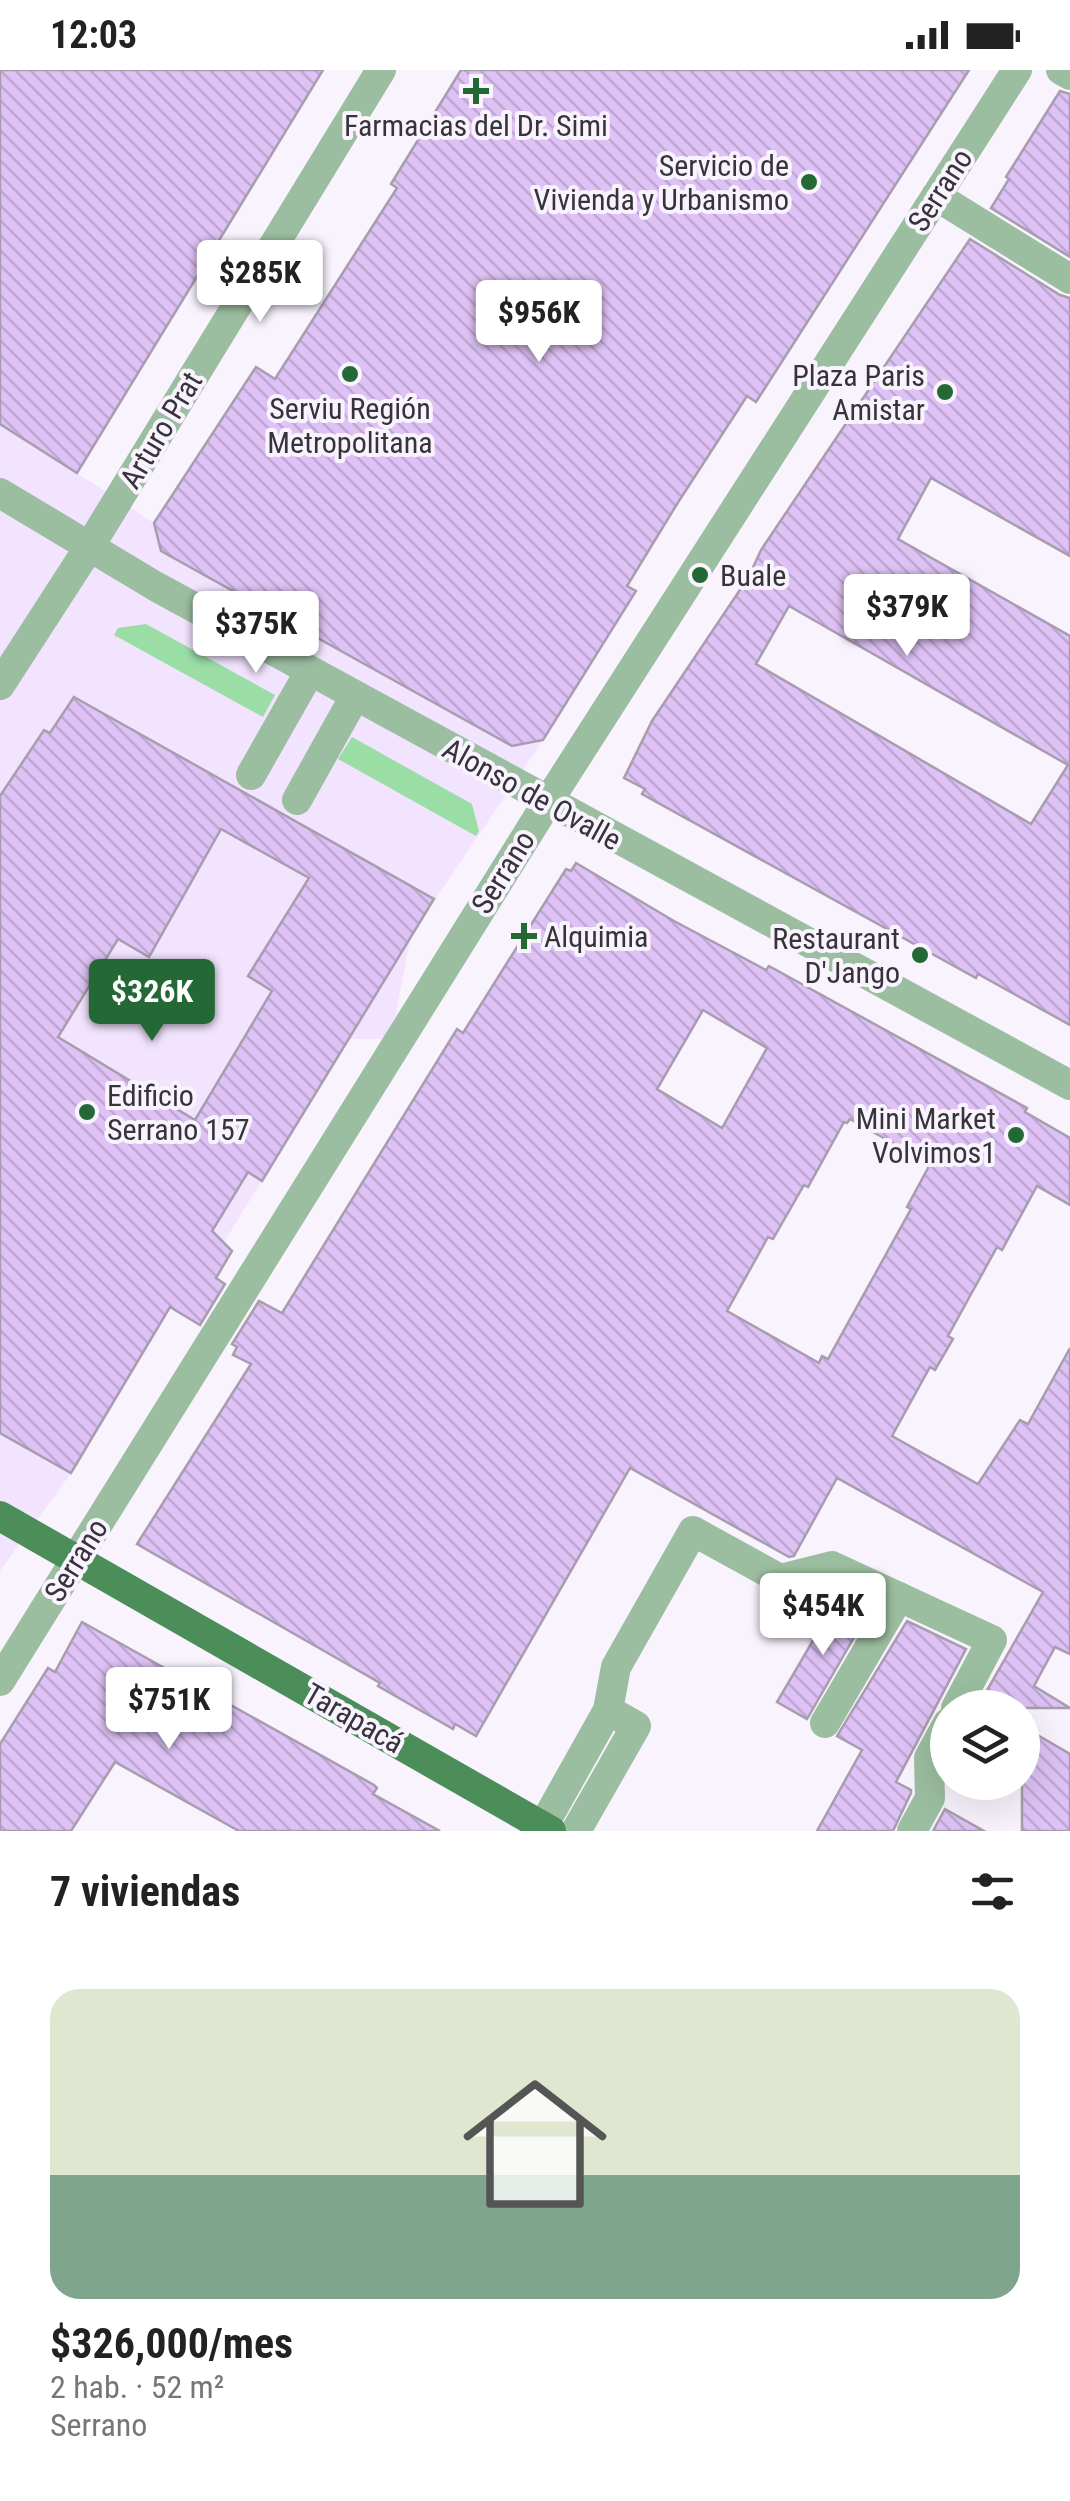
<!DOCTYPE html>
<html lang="es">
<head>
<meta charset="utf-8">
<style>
	:root { --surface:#fff; --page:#f6f6f6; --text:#222; --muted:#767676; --accent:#246935 }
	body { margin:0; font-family:"Roboto Condensed",sans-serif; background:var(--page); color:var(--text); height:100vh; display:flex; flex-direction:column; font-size:38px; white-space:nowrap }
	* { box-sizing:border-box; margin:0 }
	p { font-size:32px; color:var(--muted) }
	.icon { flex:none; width:55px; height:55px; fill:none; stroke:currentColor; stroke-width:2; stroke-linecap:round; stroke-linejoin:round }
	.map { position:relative; height:1761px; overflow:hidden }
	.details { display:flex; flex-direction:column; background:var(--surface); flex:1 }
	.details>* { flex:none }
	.fabs { position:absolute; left:930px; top:1620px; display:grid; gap:20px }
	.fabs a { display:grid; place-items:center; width:110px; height:110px; border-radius:50%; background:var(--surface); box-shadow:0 10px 40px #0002; font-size:50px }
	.price { position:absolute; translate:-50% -85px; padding:0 22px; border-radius:10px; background:#fff; color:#222; font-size:32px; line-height:65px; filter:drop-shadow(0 2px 5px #0008) }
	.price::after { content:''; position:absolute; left:50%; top:60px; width:30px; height:22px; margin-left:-15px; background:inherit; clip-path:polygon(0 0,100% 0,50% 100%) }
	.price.active { background:var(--accent); color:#fff }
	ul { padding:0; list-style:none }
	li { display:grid; align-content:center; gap:20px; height:530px; padding:0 50px }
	li span { display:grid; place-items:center; height:310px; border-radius:30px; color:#555 }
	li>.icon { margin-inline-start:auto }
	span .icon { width:180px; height:180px; fill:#fffc; stroke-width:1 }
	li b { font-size:42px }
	h2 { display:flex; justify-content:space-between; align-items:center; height:120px; padding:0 50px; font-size:42px }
	.status { display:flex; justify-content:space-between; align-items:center; height:70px; padding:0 50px; background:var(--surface); direction:ltr }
	.status svg { height:28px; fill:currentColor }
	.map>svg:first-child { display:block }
	.built { fill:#f2e4fe }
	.green { fill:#9adda5 }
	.building { fill:url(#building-back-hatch); stroke:#a79daf; stroke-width:2.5; fill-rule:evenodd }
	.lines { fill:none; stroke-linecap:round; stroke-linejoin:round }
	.minor { stroke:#9cbea0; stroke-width:30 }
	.major { stroke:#4c8e59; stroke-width:30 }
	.poi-dot { fill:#246935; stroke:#f9f3fe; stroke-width:4 }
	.labels { text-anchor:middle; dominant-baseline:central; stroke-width:8; stroke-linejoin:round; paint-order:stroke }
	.poi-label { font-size:30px; fill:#37333a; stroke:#f9f3fe; text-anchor:end }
	.street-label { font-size:30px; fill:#37333a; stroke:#f9f3fe }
</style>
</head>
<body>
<div class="status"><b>12:03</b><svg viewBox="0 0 49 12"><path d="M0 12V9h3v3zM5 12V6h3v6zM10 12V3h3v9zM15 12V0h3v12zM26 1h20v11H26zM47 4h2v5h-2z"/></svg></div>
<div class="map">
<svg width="1070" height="1761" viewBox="0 0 1070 1761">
	<defs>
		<pattern id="building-back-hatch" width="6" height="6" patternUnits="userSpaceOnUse" patternTransform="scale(2.5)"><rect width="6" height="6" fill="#dec2f5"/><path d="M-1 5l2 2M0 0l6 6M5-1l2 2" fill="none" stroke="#bfa7d3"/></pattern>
	</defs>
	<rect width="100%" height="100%" fill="#f9f3fe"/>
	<!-- built -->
	<path class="built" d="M0,0H323L77,403L154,453L256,297L275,308L387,135L397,118L391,114L461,0H969L838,205L833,203L756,332L747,327L677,434L627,516L636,521L543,670L411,865L391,969H349L224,1172L232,1181L191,1249L170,1237L71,1403L0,1501Z"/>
	<!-- green -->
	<g class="green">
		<path d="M146,554L275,625L263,647L114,565L118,558Z"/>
		<path d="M352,667L472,734L479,761L476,766L338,689Z"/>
	</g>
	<!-- building -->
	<g class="building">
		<path d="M0,0H323L77,403L0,354Z"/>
		<path d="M461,0H969L756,332L747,326L677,434L627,516L636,521L543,670L512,676L161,481L154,453L256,297L275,309L397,118L391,114Z"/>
		<path d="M1060,21L1070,24V187L991,138L1009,109L1006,107Z"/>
		<path d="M970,169L1060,225L1070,228V486L931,408L898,469L1070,566V955L978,904L976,908L642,724L645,719L624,708L652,651L748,508L761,480ZM789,536L1068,695L1031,754L756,594Z"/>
		<path d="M74,627L434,829L262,1111L248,1102L212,1161L232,1181L216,1208L225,1214L200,1255L170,1237L71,1403L0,1363V726L44,660L50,663ZM221,759L309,808L248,906L272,921L195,1050L58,967L118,869L149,887Z"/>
		<path d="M576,793L674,851L766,900L769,896L1027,1038L1025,1042L1070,1068V1135L1037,1116L1002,1180L997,1177L948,1266L953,1269L935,1300L930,1297L892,1366L978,1414L1020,1350L1028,1354L1070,1278V1584L1055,1577L1034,1616L1070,1638H977L1043,1522L837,1408L794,1486L789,1487L630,1398L476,1666L455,1654L453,1659L378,1616L380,1613L137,1474L251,1294L233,1285L237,1277L232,1274L259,1231L282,1243L457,959L463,963L566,799L571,801ZM703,940L767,978L722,1058L657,1019ZM850,1049L928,1093V1098L907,1137L911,1139L828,1289L822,1286L819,1293L727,1241L768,1167L773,1169L804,1115L808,1117L844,1052L847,1053Z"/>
		<path d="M839,1526L868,1543L807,1649L777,1632Z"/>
		<path d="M907,1551L966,1579L896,1712L911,1720V1723L893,1761H817L862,1680L837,1666Z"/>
		<path d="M82,1552L374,1715L377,1718L373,1724L440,1761H239L115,1692L71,1761H0V1674L48,1598L55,1602Z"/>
		<path d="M1022,1656L1070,1684V1761H1022Z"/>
		<path d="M945,1739L984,1761H933Z"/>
	</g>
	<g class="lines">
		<!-- minor -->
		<g class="minor">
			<path d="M1061,0L1070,5"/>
			<path d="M936,126L1070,209"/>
			<path d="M0,423L155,516L1070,1015"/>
			<path d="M0,615L88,479L381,0"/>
			<path d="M251,705L310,601"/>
			<path d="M297,730L355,626"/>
			<path d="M0,1611L547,733L1017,0"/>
			<path d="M825,1653L899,1527"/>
			<path d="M543,1756L608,1640"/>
			<path d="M576,1761L636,1656L608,1640L616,1597L693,1461L780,1509L832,1496L992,1570L956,1638"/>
			<path d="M912,1761L930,1728L929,1688L948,1653"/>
		</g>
		<!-- major -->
		<path class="major" d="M0,1446L551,1761"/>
	</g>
	<!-- markers -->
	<g class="poi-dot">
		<path d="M471 6h10v10h10v10h-10v10h-10v-10h-10v-10h10z"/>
		<circle cx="809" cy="112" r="10"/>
		<circle cx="350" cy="304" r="10"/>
		<circle cx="945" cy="322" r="10"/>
		<circle cx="700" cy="505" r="10"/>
		<path d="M519 851h10v10h10v10h-10v10h-10v-10h-10v-10h10z"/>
		<circle cx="920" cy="885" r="10"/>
		<circle cx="87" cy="1042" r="10"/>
		<circle cx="1016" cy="1065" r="10"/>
	</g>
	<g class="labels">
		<!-- poi labels -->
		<g class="poi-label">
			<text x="476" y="55" text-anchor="middle">Farmacias del Dr. Simi</text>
			<text x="789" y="95">Servicio de<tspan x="789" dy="34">Vivienda y Urbanismo</tspan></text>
			<text x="925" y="305">Plaza Paris<tspan x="925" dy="34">Amistar</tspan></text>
			<text x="350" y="338" text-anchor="middle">Serviu Región<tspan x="350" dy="34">Metropolitana</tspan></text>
			<text x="720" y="505" text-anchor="start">Buale</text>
			<text x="544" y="866" text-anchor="start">Alquimia</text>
			<text x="900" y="868">Restaurant<tspan x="900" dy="34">D'Jango</tspan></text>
			<text x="107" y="1025" text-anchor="start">Edificio<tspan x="107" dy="34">Serrano 157</tspan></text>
			<text x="996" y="1048">Mini Market<tspan x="996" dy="34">Volvimos1</tspan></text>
		</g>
		<!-- street labels -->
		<g class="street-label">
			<text transform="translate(940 120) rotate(-57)">Serrano</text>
			<text transform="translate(161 360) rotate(-59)">Arturo Prat</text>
			<text transform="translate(532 724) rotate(29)">Alonso de Ovalle</text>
			<text transform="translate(503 802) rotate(-58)">Serrano</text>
			<text transform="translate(76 1490) rotate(-58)">Serrano</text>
			<text transform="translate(354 1648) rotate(30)">Tarapacá</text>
		</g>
	</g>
</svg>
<div class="fabs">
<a><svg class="icon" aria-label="layers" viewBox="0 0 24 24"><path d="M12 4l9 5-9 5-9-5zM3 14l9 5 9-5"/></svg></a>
</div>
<b class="price" style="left:260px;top:255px">$285K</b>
<b class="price" style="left:539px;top:295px">$956K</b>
<b class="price" style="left:907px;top:589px">$379K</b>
<b class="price" style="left:256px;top:606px">$375K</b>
<b class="price active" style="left:152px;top:974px">$326K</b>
<b class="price" style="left:823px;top:1588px">$454K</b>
<b class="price" style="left:169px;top:1682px">$751K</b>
</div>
<section class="details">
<h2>7 viviendas<svg class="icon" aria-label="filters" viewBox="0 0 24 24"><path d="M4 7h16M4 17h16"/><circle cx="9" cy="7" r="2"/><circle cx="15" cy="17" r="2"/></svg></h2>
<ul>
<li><span style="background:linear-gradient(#dfe7d0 60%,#7fa58c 0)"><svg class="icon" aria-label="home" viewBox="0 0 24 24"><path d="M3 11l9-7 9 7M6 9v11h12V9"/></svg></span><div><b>$326,000/mes</b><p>2 hab. · 52 m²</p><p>Serrano</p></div></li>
</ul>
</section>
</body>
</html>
